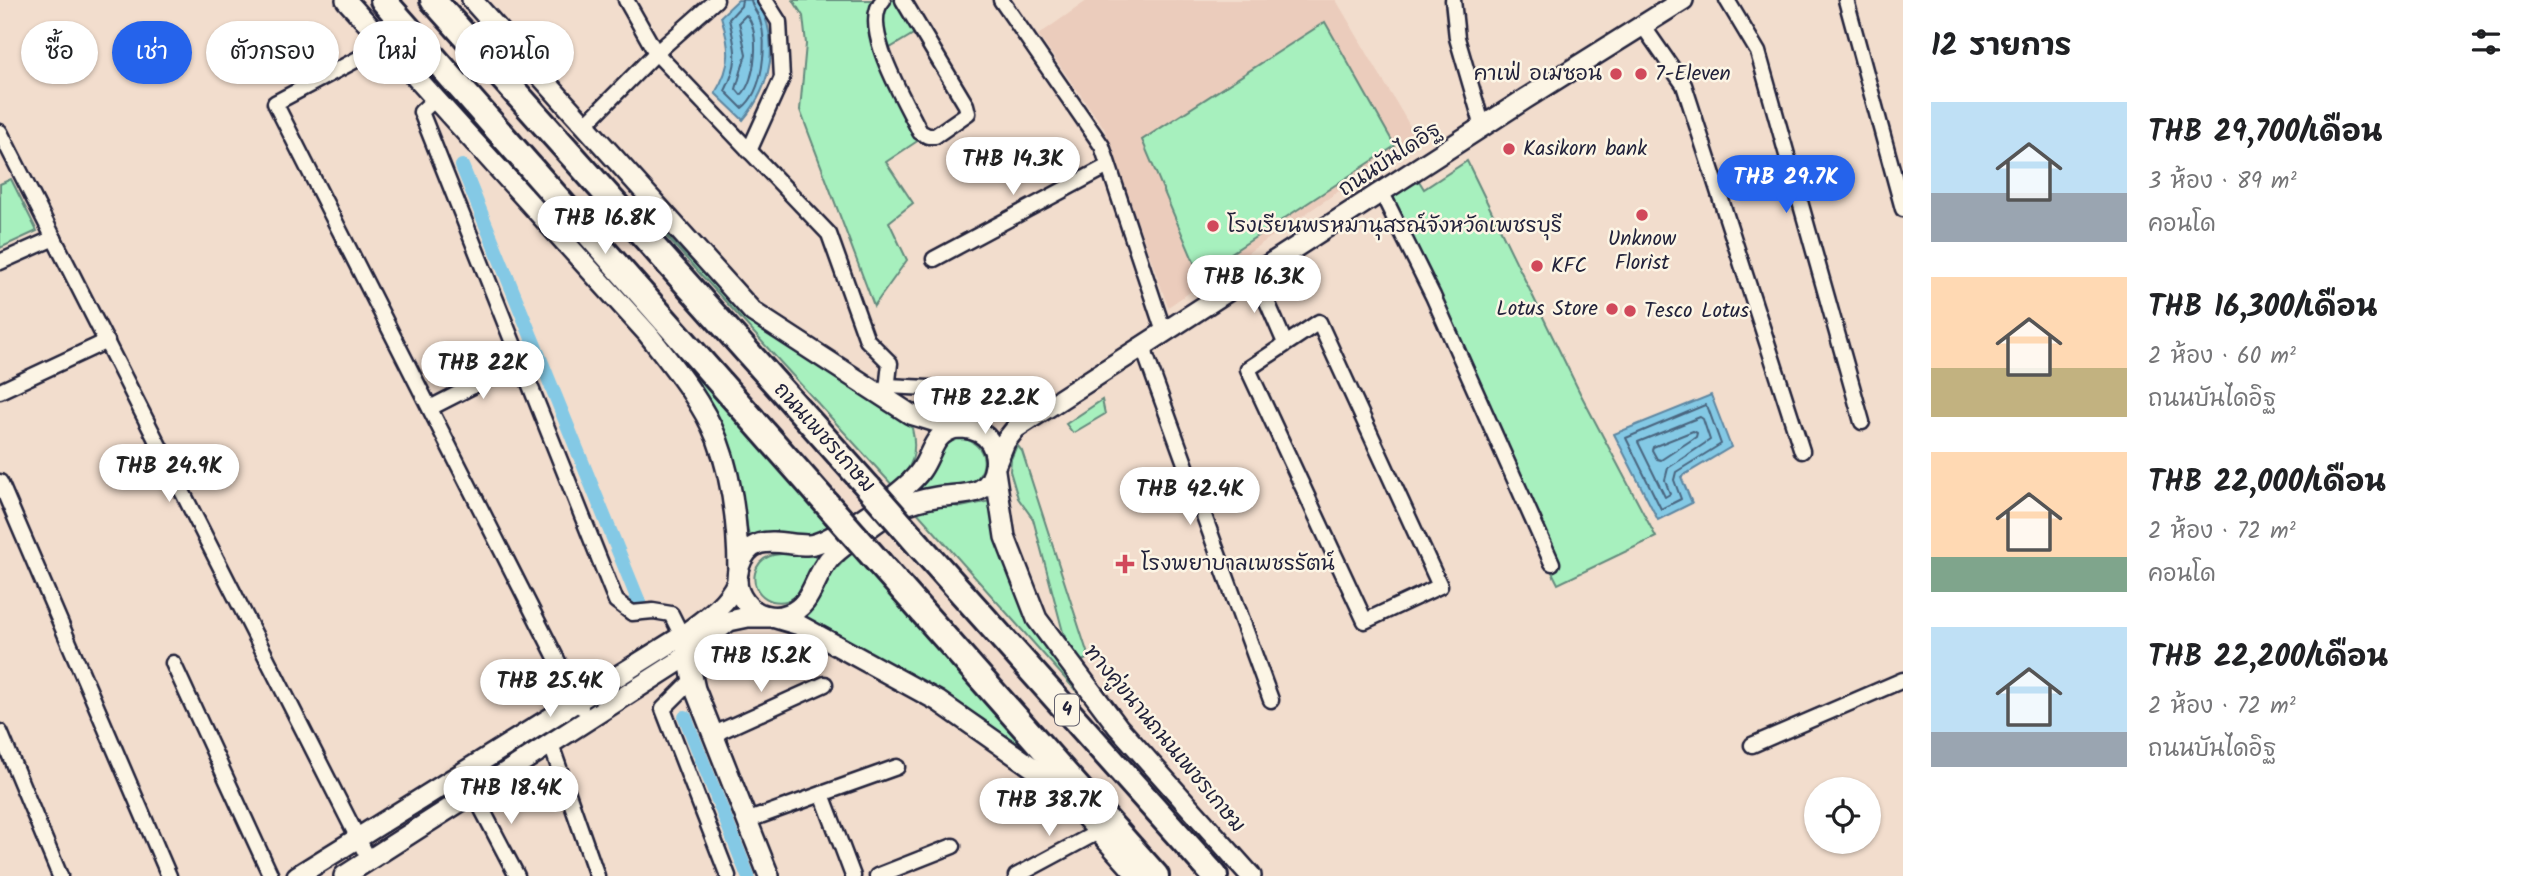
<!DOCTYPE html>
<html lang="th">
<head>
<meta charset="utf-8">
<style>
	:root { --surface:#fff; --page:#f6f6f6; --text:#202124; --muted:#757577; --accent:#2563eb }
	body { margin:0; font-family:Kalam,"Playpen Sans Thai",sans-serif; background:var(--page); color:var(--text); height:100vh; display:flex; flex-direction:column; font-size:26px; white-space:nowrap }
	* { box-sizing:border-box; margin:0 }
	p { font-size:23px; color:var(--muted) }
	.icon { flex:none; width:38px; height:38px; fill:none; stroke:currentColor; stroke-width:2; stroke-linecap:round; stroke-linejoin:round }
	.map { position:relative; flex:1; overflow:hidden }
	.sheet { display:flex; flex-direction:column; background:var(--surface); width:630px }
	.sheet>* { flex:none }
	.banner { position:absolute; left:21px; top:21px; width:665px; height:63px; display:flex; gap:14px }
	.buttons { position:absolute; left:1804px; top:777px; display:grid; gap:14px }
	.buttons a { display:grid; place-items:center; width:77px; height:77px; border-radius:50%; background:var(--surface); box-shadow:0 2px 5px #0004; font-size:35px }
	.price { position:absolute; translate:-50% -60px; padding:0 16px; border-radius:24px; background:#fff; color:#222; font-size:23px; line-height:46px; filter:drop-shadow(0 2px 4px #0008) }
	.price::after { content:''; position:absolute; left:50%; top:42px; width:21px; height:16px; margin-left:-10px; background:inherit; clip-path:polygon(0 0,100% 0,50% 100%) }
	.price.on { background:var(--accent); color:#fff }
	ul { padding:0; list-style:none }
	li { display:flex; align-items:center; gap:21px; height:175px; padding:0 28px }
	li span { display:grid; place-items:center; flex:none; width:196px; height:140px; border-radius:0px; color:#555 }
	li>.icon { margin-inline-start:auto }
	span .icon { width:84px; height:84px; fill:#fffc; stroke-width:1 }
	li b { font-size:30px }
	h2 { display:flex; justify-content:space-between; align-items:center; height:84px; padding:0 28px; font-size:30px }
	.chip { padding:0 24px; border-radius:32px; background:var(--surface); box-shadow:0 2px 5px #0004; font-size:24px; line-height:63px }
	.chip.on { background:var(--accent); color:#fff }
	main { display:flex; flex:1; min-height:0 }
	.map>svg:first-child { display:block }
	.built { fill:#ebccbc }
	.green { fill:#a7f0be; stroke:#64897c; stroke-width:2 }
	.water { fill:#84c9e5; stroke:#5d86a1; stroke-width:2 }
	.lines { fill:none; stroke-linecap:round; stroke-linejoin:round }
	.shore { stroke:#49657f; stroke-width:2 }
	.canal { stroke:#84c9e5; stroke-width:14 }
	.street-casing { stroke:#22223b; stroke-width:19 }
	.secondary-casing { stroke:#22223b; stroke-width:24 }
	.highway-casing { stroke:#22223b; stroke-width:30 }
	.street { stroke:#fcf5e5; stroke-width:14 }
	.secondary { stroke:#fcf5e5; stroke-width:19 }
	.highway { stroke:#fcf5e5; stroke-width:24 }
	.highway-bridge-casing { stroke:#22223b; stroke-width:30; stroke-linecap:butt }
	.highway-bridge { stroke:#fcf5e5; stroke-width:24 }
	.poi-dot { fill:#d1495b; stroke:#fcf5e5; stroke-width:2.5 }
	.labels { text-anchor:middle; dominant-baseline:central; stroke-width:5; stroke-linejoin:round; paint-order:stroke }
	.shield { fill:#fcf5e5; stroke:#63616e; stroke-width:2 }
	.shield-label { font-size:19px; font-weight:bold; fill:#22223b }
	.poi-label { font-size:21px; fill:#22223b; stroke:#fcf5e5; text-anchor:start }
	.street-label { font-size:21px; fill:#22223b; stroke:#fcf5e5 }
</style>
</head>
<body>
<main>
<div class="map">
<svg width="1903" height="876" viewBox="0 0 1903 876">
	<rect width="100%" height="100%" fill="#f2ddcd"/>
	<filter id="ink" filterUnits="userSpaceOnUse"><feTurbulence type="fractalNoise" baseFrequency=".0143" numOctaves="2"/><feDisplacementMap in="SourceGraphic" scale="14" xChannelSelector="R" yChannelSelector="G"/><feConvolveMatrix kernelMatrix="1 2 1 2 8 2 1 2 1" color-interpolation-filters="sRGB"/></filter>
	<g filter="url(#ink)">
		<!-- built -->
		<path class="built" d="M1088,0H1336L1417,138L1168,307L1104,128L1038,35Z"/>
		<!-- green -->
		<g class="green">
			<path d="M793,0H908L925,27L887,50L928,134L886,162L913,203L889,222L907,260L874,306L800,110L806,44L803,16Z"/>
			<path d="M1325,22L1395,146L1199,274L1142,140Z"/>
			<path d="M1467,161L1580,393L1656,537L1558,584L1551,570L1559,564L1388,198L1419,181L1424,189Z"/>
			<path d="M11,179L37,231L0,248V184Z"/>
			<path d="M654,223L738,307L912,428C918,453 912,469 894,487Z"/>
			<path d="M637,313L757,435L826,514L831,528L811,537L768,532L749,537L739,479Z"/>
			<path d="M1102,400L1105,414L1073,433L1066,424Z"/>
			<path d="M956,438C984,438 994,467 971,484L917,492L916,490L925,480L944,444Z"/>
			<path d="M1017,445L1022,451L1089,658L1082,661L1071,652L1063,632L1033,519L1018,498L1010,471L1011,459Z"/>
			<path d="M990,501L1004,563L1023,610L1078,693L916,511L940,504L961,507Z"/>
			<path d="M836,543C826,552 816,559 809,570C804,579 803,591 794,597C776,610 750,595 755,573C761,547 791,556 810,552C819,551 827,546 836,543Z"/>
			<path d="M852,552L871,567L1076,793L983,719L912,675L800,617L814,607L824,582Z"/>
		</g>
		<!-- water -->
		<g class="water">
			<path d="M738,0H757C781,41 772,85 743,120L715,93C733,64 730,47 721,16Z"/>
			<path d="M1711,395L1731,447L1681,477L1692,503L1658,520L1614,434Z"/>
		</g>
		<g class="lines">
			<!-- shore -->
			<g class="shore">
				<path d="M742,0L741,6L729,19C736,50 740,61 725,91L742,108C763,92 768,45 760,20C758,12 752,8 751,0"/>
				<path d="M746,15C761,29 756,82 741,95L736,89L746,54L739,22Z"/>
				<path d="M1705,405L1708,408L1721,444L1676,472L1674,480L1681,499L1661,509L1626,438Z"/>
				<path d="M1700,417L1703,419L1710,440L1668,468L1665,480L1670,494L1665,497L1638,442Z"/>
				<path d="M1693,431L1697,433L1696,437L1661,460L1657,459L1652,450L1653,447Z"/>
			</g>
			<!-- canal -->
			<g class="canal">
				<path d="M462,166L639,602"/>
				<path d="M685,717L748,876"/>
			</g>
			<defs>
				<g id="street">
					<path d="M626,0L656,53L829,234L867,340L890,363L886,399"/>
					<path d="M883,0C858,26 907,104 920,132L928,136H935L968,113L966,105L903,0"/>
					<path d="M1001,0L1102,146L1164,332"/>
					<path d="M1453,0L1457,38L1483,127"/>
					<path d="M1727,0L1758,52L1862,422"/>
					<path d="M1846,0L1903,209"/>
					<path d="M1643,26L1684,85L1802,451"/>
					<path d="M386,44L275,103L581,707"/>
					<path d="M435,99L421,112L616,601L632,613L653,611L671,614L682,636"/>
					<path d="M585,125L656,53L716,0"/>
					<path d="M0,132L369,860"/>
					<path d="M749,151L782,78L779,22L765,0"/>
					<path d="M1382,193L1433,296L1552,563"/>
					<path d="M934,259L1108,166"/>
					<path d="M0,262L54,238"/>
					<path d="M1255,274L1285,343"/>
					<path d="M1319,322L1440,586L1365,621L1248,369Z"/>
					<path d="M1145,345L1146,356L1271,700"/>
					<path d="M887,386L950,389"/>
					<path d="M0,391L107,341"/>
					<path d="M430,408L520,362"/>
					<path d="M0,482L169,876"/>
					<path d="M173,663L271,876"/>
					<path d="M693,679L663,709L728,876"/>
					<path d="M0,732L60,876"/>
					<path d="M712,735L825,684"/>
					<path d="M550,742L597,876"/>
					<path d="M1752,745L1903,680"/>
					<path d="M473,792L517,876"/>
					<path d="M822,794L853,876"/>
					<path d="M746,821L897,767"/>
					<path d="M877,876L953,846"/>
					<path d="M1016,876L1098,832"/>
				</g>
				<g id="secondary">
					<path d="M346,0L648,334C673,366 702,401 717,439C733,481 738,528 738,573"/>
					<path d="M472,0L753,312L910,414L956,428"/>
					<path d="M956,428C967,428 977,429 986,437C993,444 997,456 995,466C991,499 960,493 936,497C924,499 912,502 901,507C882,516 865,532 848,543C839,550 831,555 825,565C813,582 810,607 788,614C773,620 755,615 745,602C737,592 735,579 739,567C751,530 781,545 807,545C813,545 821,542 827,539C850,528 907,491 921,470C933,453 932,434 956,428Z"/>
					<path d="M996,464L1005,442L1016,428L1525,99L1683,0"/>
					<path d="M995,471L1005,537L1037,619L1118,727L1251,876"/>
					<path d="M685,644L695,689L769,876"/>
					<path d="M297,876L682,636C703,620 726,606 737,582"/>
					<path d="M344,876L678,662L729,621L748,617H772L799,625L938,701L1056,784L1138,876"/>
				</g>
				<g id="highway">
					<path d="M383,0L835,513"/>
					<path d="M433,0L869,488"/>
					<path d="M919,545L1215,876"/>
					<path d="M880,564L1156,876"/>
				</g>
			</defs>
			<!-- street casing -->
			<use href="#street" class="street-casing"/>
			<!-- secondary casing -->
			<use href="#secondary" class="secondary-casing"/>
			<!-- highway casing -->
			<use href="#highway" class="highway-casing"/>
			<!-- street -->
			<use href="#street" class="street"/>
			<!-- secondary -->
			<use href="#secondary" class="secondary"/>
			<!-- highway -->
			<use href="#highway" class="highway"/>
			<defs>
				<g id="highway-bridge">
					<path d="M869,488L919,545"/>
					<path d="M835,513L880,564"/>
				</g>
			</defs>
			<!-- highway-bridge casing -->
			<use href="#highway-bridge" class="highway-bridge-casing"/>
			<!-- highway-bridge -->
			<use href="#highway-bridge" class="highway-bridge"/>
		</g>
	</g>
	<!-- markers -->
	<g class="poi-dot">
		<circle cx="1616" cy="74" r="7"/>
		<circle cx="1641" cy="74" r="7"/>
		<circle cx="1509" cy="149" r="7"/>
		<circle cx="1642" cy="215" r="7"/>
		<circle cx="1213" cy="226" r="7"/>
		<circle cx="1537" cy="266" r="7"/>
		<circle cx="1612" cy="309" r="7"/>
		<circle cx="1630" cy="311" r="7"/>
		<path d="M1121.5 553.5h7v7h7v7h-7v7h-7v-7h-7v-7h7z"/>
	</g>
	<g class="labels">
		<!-- shield labels -->
		<rect class="shield" x="1055" y="694.5" width="24" height="31" rx="5"/>
		<g class="shield-label">
			<text x="1067" y="710">4</text>
		</g>
		<!-- poi labels -->
		<g class="poi-label">
			<text x="1602" y="74" text-anchor="end">คาเฟ่ อเมซอน</text>
			<text x="1655" y="74">7-Eleven</text>
			<text x="1523" y="149">Kasikorn bank</text>
			<text x="1227" y="226">โรงเรียนพรหมานุสรณ์จังหวัดเพชรบุรี</text>
			<text x="1642" y="239" text-anchor="middle">Unknow<tspan x="1642" dy="24">Florist</tspan></text>
			<text x="1551" y="266">KFC</text>
			<text x="1598" y="309" text-anchor="end">Lotus Store</text>
			<text x="1644" y="311">Tesco Lotus</text>
			<text x="1141" y="564">โรงพยาบาลเพชรรัตน์</text>
		</g>
		<!-- street labels -->
		<g class="street-label">
			<text transform="translate(1390 160) rotate(-33)">ถนนบันไดอิฐ</text>
			<text transform="translate(824 438) rotate(48)">ถนนเพชรเกษม</text>
			<text transform="translate(1164 739) rotate(50)">ทางคู่ขนานถนนเพชรเกษม</text>
		</g>
	</g>
</svg>
<div class="buttons">
<a><svg class="icon" aria-label="locate" viewBox="0 0 24 24"><circle cx="12" cy="12" r="6"/><path d="M12 2v4M12 18v4M2 12h4M18 12h4"/></svg></a>
</div>
<b class="price" style="left:1013px;top:197px">THB 14.3K</b>
<b class="price on" style="left:1786px;top:215px">THB 29.7K</b>
<b class="price" style="left:605px;top:256px">THB 16.8K</b>
<b class="price" style="left:1254px;top:315px">THB 16.3K</b>
<b class="price" style="left:483px;top:401px">THB 22K</b>
<b class="price" style="left:985px;top:436px">THB 22.2K</b>
<b class="price" style="left:169px;top:504px">THB 24.9K</b>
<b class="price" style="left:1190px;top:527px">THB 42.4K</b>
<b class="price" style="left:761px;top:694px">THB 15.2K</b>
<b class="price" style="left:550px;top:719px">THB 25.4K</b>
<b class="price" style="left:511px;top:826px">THB 18.4K</b>
<b class="price" style="left:1049px;top:838px">THB 38.7K</b>
<div class="banner">
<a class="chip">ซื้อ</a>
<a class="chip on">เช่า</a>
<a class="chip">ตัวกรอง</a>
<a class="chip">ใหม่</a>
<a class="chip">คอนโด</a>
</div>
</div>
<section class="sheet">
<h2>12 รายการ<svg class="icon" aria-label="filters" viewBox="0 0 24 24"><path d="M4 7h16M4 17h16"/><circle cx="9" cy="7" r="2"/><circle cx="15" cy="17" r="2"/></svg></h2>
<ul>
<li><span style="background:linear-gradient(#bfe0f5 65%,#9aa5b1 0)"><svg class="icon" aria-label="home" viewBox="0 0 24 24"><path d="M3 11l9-7 9 7M6 9v11h12V9"/></svg></span><div><b>THB 29,700/เดือน</b><p>3 ห้อง · 89 m²</p><p>คอนโด</p></div></li>
<li><span style="background:linear-gradient(#ffd9b3 65%,#c2b280 0)"><svg class="icon" aria-label="home" viewBox="0 0 24 24"><path d="M3 11l9-7 9 7M6 9v11h12V9"/></svg></span><div><b>THB 16,300/เดือน</b><p>2 ห้อง · 60 m²</p><p>ถนนบันไดอิฐ</p></div></li>
<li><span style="background:linear-gradient(#ffd9b3 75%,#7fa58c 0)"><svg class="icon" aria-label="home" viewBox="0 0 24 24"><path d="M3 11l9-7 9 7M6 9v11h12V9"/></svg></span><div><b>THB 22,000/เดือน</b><p>2 ห้อง · 72 m²</p><p>คอนโด</p></div></li>
<li><span style="background:linear-gradient(#bfe0f5 75%,#9aa5b1 0)"><svg class="icon" aria-label="home" viewBox="0 0 24 24"><path d="M3 11l9-7 9 7M6 9v11h12V9"/></svg></span><div><b>THB 22,200/เดือน</b><p>2 ห้อง · 72 m²</p><p>ถนนบันไดอิฐ</p></div></li>
</ul>
</section>
</main>
</body>
</html>
